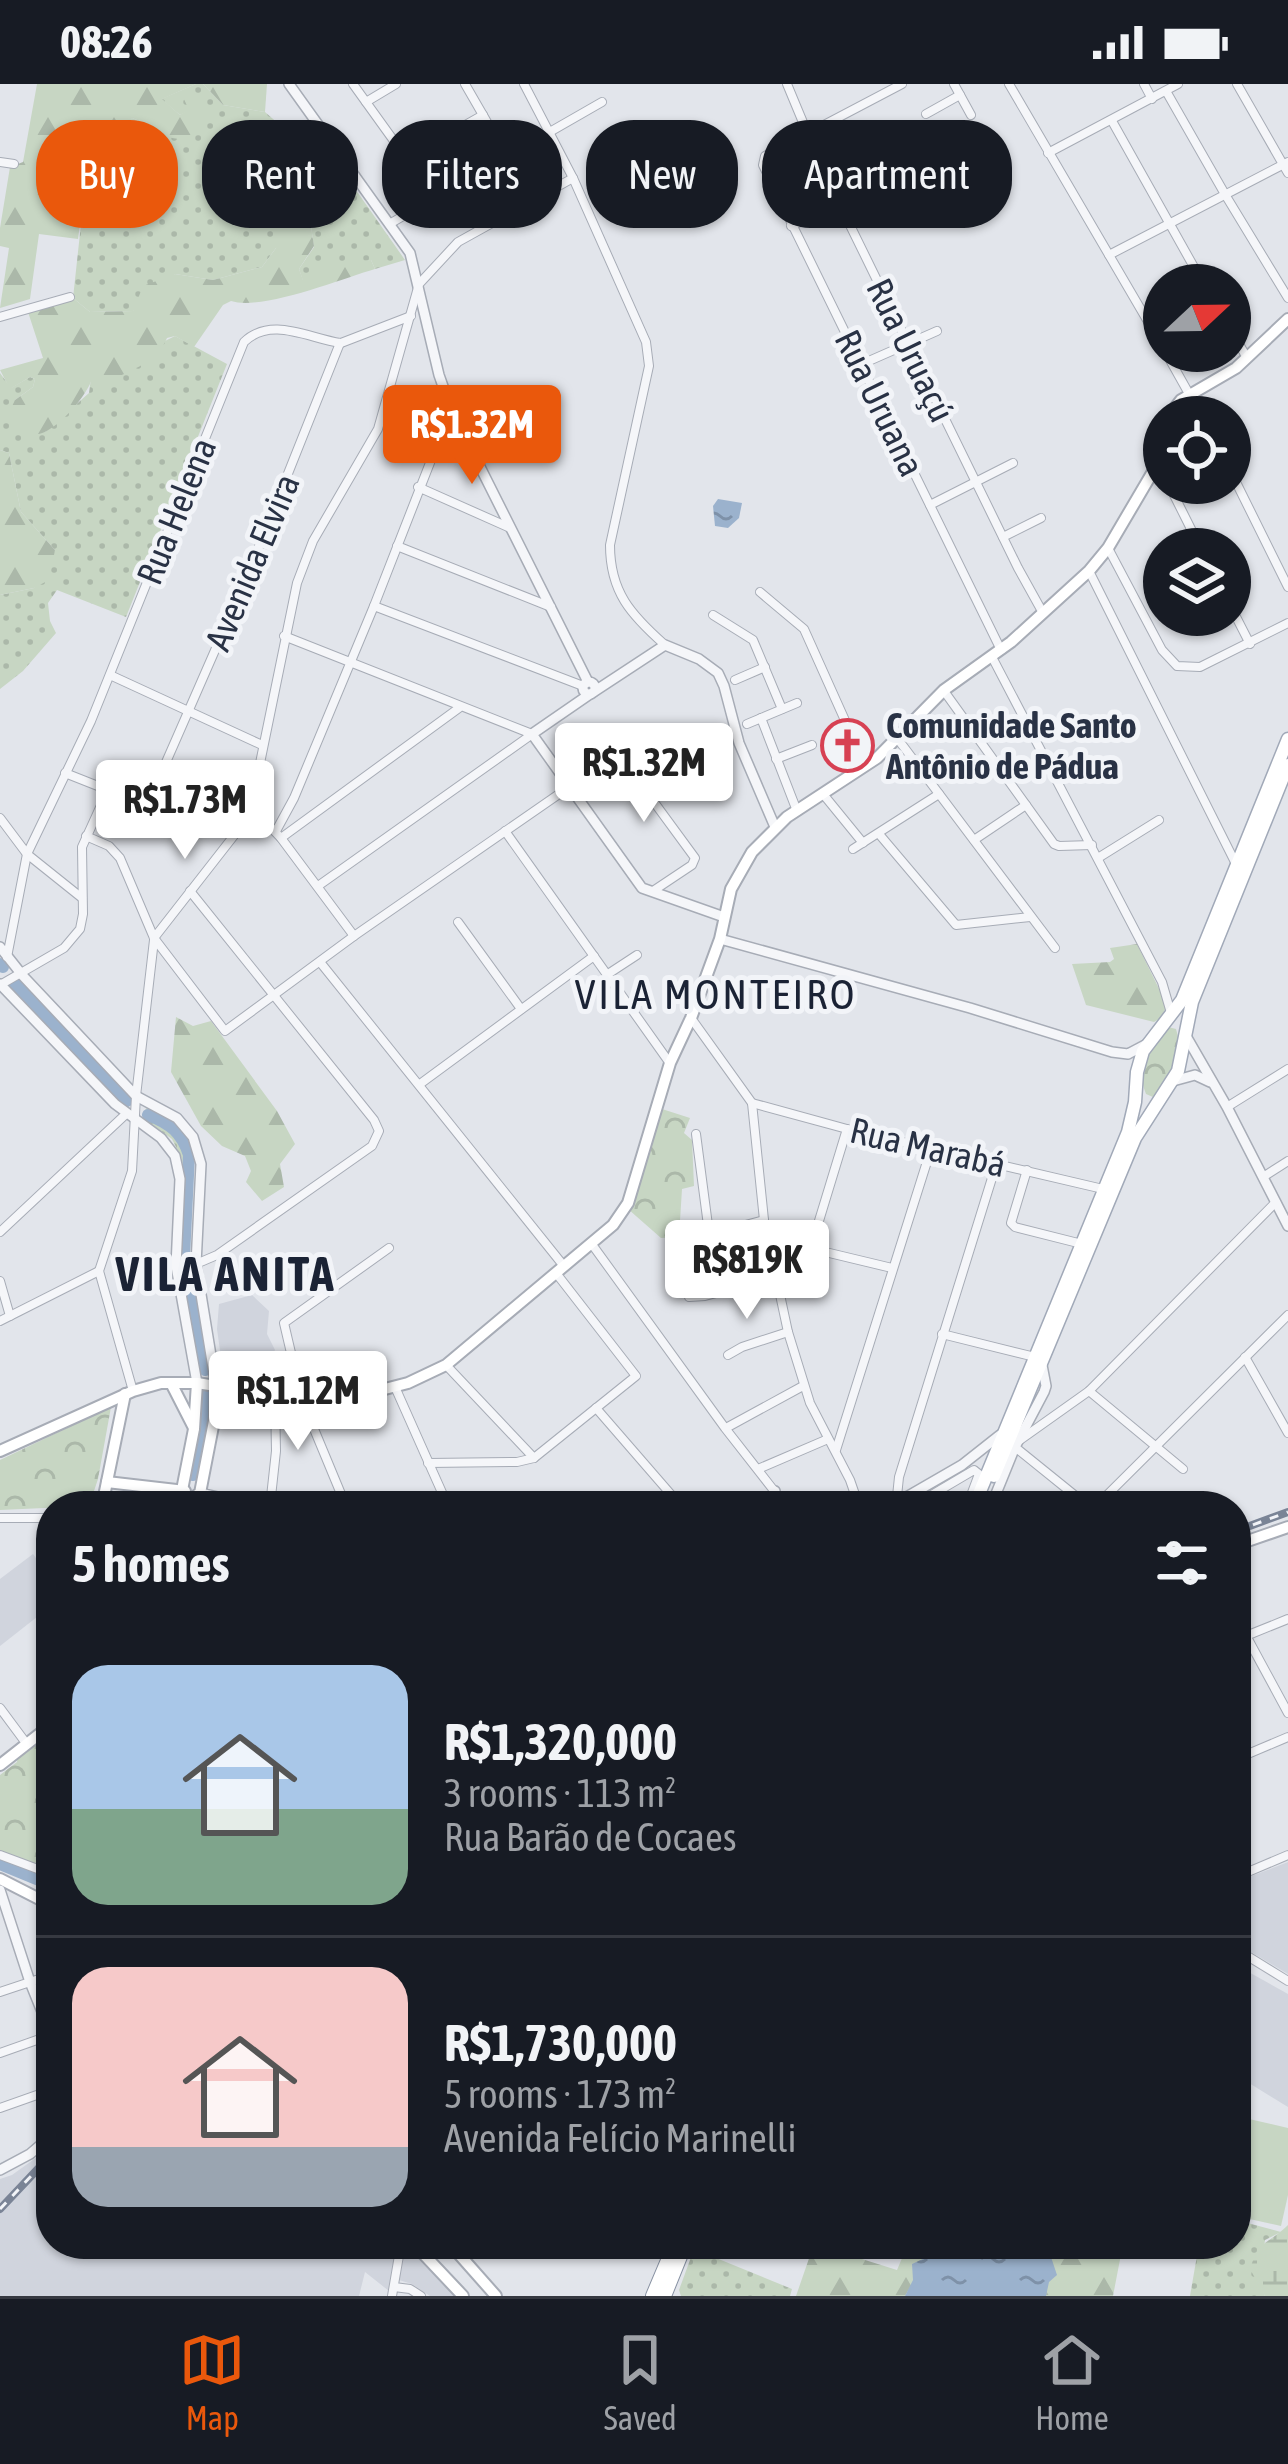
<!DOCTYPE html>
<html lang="en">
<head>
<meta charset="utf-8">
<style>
	:root { --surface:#171b24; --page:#242831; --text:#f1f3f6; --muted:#9ea1a6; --line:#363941; --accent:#ea580c }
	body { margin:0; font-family:"Asap Condensed",sans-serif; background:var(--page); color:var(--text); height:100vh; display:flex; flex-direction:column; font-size:45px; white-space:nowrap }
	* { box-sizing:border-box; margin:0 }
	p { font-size:39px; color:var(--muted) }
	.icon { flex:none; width:66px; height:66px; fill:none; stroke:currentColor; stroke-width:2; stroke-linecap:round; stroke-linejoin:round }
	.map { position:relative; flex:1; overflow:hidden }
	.panel { position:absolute; left:36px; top:1407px; width:1215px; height:768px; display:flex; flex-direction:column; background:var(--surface); border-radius:48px; box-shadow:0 3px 9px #0004 }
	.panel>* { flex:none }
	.hud { position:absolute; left:36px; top:36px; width:1218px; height:108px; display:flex; gap:24px }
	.needle { width:78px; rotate:68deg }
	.buttons { position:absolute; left:1143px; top:180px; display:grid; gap:24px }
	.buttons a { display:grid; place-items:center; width:108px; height:108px; border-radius:50%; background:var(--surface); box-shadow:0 3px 9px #0004; font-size:60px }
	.price { position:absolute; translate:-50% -102px; padding:0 27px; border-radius:12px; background:#fff; color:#222; font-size:39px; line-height:78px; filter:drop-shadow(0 3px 6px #0008) }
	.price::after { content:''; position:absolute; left:50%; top:72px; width:36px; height:27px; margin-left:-18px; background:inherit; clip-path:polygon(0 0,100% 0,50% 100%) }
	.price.current { background:var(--accent); color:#fff }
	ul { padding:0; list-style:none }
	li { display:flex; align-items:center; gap:36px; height:300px; padding:0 36px }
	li+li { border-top:3px solid var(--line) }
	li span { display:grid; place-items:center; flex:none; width:336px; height:240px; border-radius:36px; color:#555 }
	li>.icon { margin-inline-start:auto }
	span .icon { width:144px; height:144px; fill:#fffc; stroke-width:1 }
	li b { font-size:51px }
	h2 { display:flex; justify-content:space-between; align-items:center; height:144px; padding:0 36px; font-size:51px }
	.chip { padding:0 42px; border-radius:48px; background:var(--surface); box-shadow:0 3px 9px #0004; font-size:42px; line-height:108px }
	.chip.current { background:var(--accent); color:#fff }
	.status { display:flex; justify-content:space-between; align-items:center; height:84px; padding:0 60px; background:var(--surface); direction:ltr }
	.status svg { height:33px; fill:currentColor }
	.dock { display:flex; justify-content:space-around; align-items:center; height:168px; border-top:3px solid var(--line); background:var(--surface); font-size:33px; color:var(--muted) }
	.dock a { display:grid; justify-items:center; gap:6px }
	.dock .current { color:var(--accent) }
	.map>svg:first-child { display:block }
	.built { fill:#d0d4dd }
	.grass { fill:url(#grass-dots) }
	.forest { fill:url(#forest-firs) }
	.wetland { fill:url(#wetland-marsh) }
	.park { fill:url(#park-crowns) }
	.garden { fill:#c7d6c3 }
	.water { fill:url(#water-ripples) }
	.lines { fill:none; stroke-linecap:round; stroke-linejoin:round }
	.river { stroke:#9bb2cd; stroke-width:12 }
	.minor-casing { stroke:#a7acb6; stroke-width:10 }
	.tertiary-casing { stroke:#a7acb6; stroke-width:12 }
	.secondary-casing { stroke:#a7acb6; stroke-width:14 }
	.primary-casing { stroke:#a1a9b8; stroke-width:15 }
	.trunk-casing { stroke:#8892a3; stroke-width:16 }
	.minor { stroke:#f5f6f9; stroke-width:8 }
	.tertiary { stroke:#f5f6f9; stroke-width:9 }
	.secondary { stroke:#fff; stroke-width:10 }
	.primary { stroke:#fff; stroke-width:12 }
	.trunk { stroke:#fff; stroke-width:14 }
	.rail-casing { stroke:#7a8496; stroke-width:8 }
	.rail { stroke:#f2f4f8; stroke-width:3; stroke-dasharray:9; stroke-linecap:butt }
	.labels { text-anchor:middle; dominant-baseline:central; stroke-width:10; stroke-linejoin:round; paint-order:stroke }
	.street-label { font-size:36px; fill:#293245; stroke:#f2f4f8 }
	.poi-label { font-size:36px; font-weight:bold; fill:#293245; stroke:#f2f4f8; text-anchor:start }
	.quarter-label { font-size:42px; letter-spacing:3px; fill:#1b2335; stroke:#f2f4f8 }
	.district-label { font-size:48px; font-weight:bold; letter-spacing:3px; fill:#1b2335; stroke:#f2f4f8 }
</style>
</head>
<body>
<div class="status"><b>08:26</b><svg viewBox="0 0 49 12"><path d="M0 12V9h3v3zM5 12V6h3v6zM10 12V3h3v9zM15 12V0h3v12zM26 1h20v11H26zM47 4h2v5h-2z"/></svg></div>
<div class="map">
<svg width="1288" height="2212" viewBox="0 0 1288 2212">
	<defs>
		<pattern id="grass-dots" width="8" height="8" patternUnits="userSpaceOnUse" patternTransform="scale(3)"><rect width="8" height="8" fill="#c7d6c3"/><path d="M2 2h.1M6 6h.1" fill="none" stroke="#abb8a9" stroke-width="1.8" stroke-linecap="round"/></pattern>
		<pattern id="forest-firs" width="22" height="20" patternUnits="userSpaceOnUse" patternTransform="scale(3)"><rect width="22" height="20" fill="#c7d6c3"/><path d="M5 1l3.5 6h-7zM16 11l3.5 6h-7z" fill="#abb8a9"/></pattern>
		<pattern id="wetland-marsh" width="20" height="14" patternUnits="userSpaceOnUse" patternTransform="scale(3)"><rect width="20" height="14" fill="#c7d6c3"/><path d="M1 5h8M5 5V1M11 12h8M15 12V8" fill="none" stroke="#abb8a9"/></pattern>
		<pattern id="park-crowns" width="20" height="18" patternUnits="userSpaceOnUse" patternTransform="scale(3)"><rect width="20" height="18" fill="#c7d6c3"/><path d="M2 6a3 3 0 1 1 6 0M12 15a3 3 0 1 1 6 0" fill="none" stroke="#abb8a9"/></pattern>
		<pattern id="water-ripples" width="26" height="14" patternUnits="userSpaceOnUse" patternTransform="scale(3)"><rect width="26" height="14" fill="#9bb2cd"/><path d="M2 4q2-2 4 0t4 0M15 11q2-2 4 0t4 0" fill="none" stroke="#7e91a8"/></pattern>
	</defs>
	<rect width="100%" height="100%" fill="#e2e5eb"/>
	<!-- built -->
	<g class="built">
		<path d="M252,1211L269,1227L267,1250L275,1266L267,1280L241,1279L238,1294L230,1293L221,1274L217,1245L219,1220Z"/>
		<path d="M33,1470L51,1495V1522L0,1562V1495Z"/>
		<path d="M1288,1778V1890L1236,1859V1798Z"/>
		<path d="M1236,1881L1288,1910V2023L1236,1991Z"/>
		<path d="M51,2063V2160H396L389,2207L365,2188L359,2212H0V2095L12,2091Z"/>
		<path d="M404,2162L412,2164L456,2212H430L412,2200L399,2196Z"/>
	</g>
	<!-- grass -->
	<g class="grass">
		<path d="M196,0H203L223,21L265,28L358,109L405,176L375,185L371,176L303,197L299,185L314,163L311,142L276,164L262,183L213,196L175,190L133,227L90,228L73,214L86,94L111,68L132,34L137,36L147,50L189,26L180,31L161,15Z"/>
		<path d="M175,252L227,280L126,533L57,506L48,519L50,537L56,549L23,587L0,605V511L34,504L55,466L21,428L9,369L0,366V289L11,304L30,293L35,295L33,303L15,316L45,348L89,309L91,294Z"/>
		<path d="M17,892L129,1012V1025L9,901V897Z"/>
		<path d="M146,1024C171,1035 187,1047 194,1075L189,1185L210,1289L200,1288L181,1187L185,1099L182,1075L172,1055L144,1035Z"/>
		<path d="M1236,2136L1281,2148L1265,2156L1260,2199L1265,2212H1190L1199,2160H1236Z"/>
		<path d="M694,2165L792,2205L790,2212H681L679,2206Z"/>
	</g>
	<!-- forest -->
	<g class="forest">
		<path d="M37,0H196L162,15L180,31L189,26L183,13L198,9L206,37L185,56L147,50L137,36L132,34L120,68H111L86,94L78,155L39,150L30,215L0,224L9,164L0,162V144L10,83L23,78Z"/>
		<path d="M203,0H267L265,28L223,21Z"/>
		<path d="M311,142L314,162L299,185L303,196L323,180L371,176L375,185C341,195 262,227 231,217L223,221L194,263L175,252L167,254C157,279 126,289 103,299L92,294C89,310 56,347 39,350C30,351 20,345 11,341L8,331L15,316L33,303L35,295L30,293L10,305L0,286L43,274L28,228L73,214L90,228L133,227L143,202L175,190L213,196L262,183L276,164L278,150Z"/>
		<path d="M0,366L9,369L21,428L55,466L49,496L34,504L0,511Z"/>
		<path d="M1137,860L1167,921L1161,934L1154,938L1086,921L1072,880L1110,878L1114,875L1110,864Z"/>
		<path d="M176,933L193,942L211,937L277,1027L295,1060L280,1080L284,1103L262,1117L246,1098L251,1087L245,1072L222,1062L201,1042L171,988Z"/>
		<path d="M814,2160L897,2186L908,2160H936L905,2212H796Z"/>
		<path d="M1043,2160H1123L1113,2212H1046L1048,2164Z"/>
	</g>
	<!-- wetland -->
	<path class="wetland" d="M1288,2141V2212H1265L1250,2185C1260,2154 1269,2160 1288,2141Z"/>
	<!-- park -->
	<g class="park">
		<path d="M1168,943L1176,945C1184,969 1170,991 1158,1012L1153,1013L1146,1010C1135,982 1152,964 1168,943Z"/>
		<path d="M662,1025L690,1034L684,1049L692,1056L694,1102L682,1105L679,1153L661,1154L628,1125Z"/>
		<path d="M111,1323L98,1395L89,1422L0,1426V1376Z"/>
		<path d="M51,1649V1793L0,1772V1691L17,1678L18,1669Z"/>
	</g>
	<!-- garden -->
	<path class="garden" d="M1236,2032L1288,2044V2111L1281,2142L1236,2132Z"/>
	<!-- water -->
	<g class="water">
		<path d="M718,415L742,419L739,434L728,444L715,442L713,422Z"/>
		<path d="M936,2160H1043L1048,2164L1057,2191L1049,2198L1046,2212H905L913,2196L912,2180L927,2173Z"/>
	</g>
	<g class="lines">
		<!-- river -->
		<g class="river">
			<path d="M0,880L3,883"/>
			<path d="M13,897L127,1017"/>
			<path d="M148,1031C170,1039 182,1049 189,1071L184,1172L205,1286"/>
			<path d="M193,1391L204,1335L205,1308"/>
			<path d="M0,1780L51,1801"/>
		</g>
		<defs>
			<g id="minor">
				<path d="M353,0L435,114"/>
				<path d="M465,0L506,71"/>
				<path d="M524,0L573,94L646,258L649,282L610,461C610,508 631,531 665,561"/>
				<path d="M787,0L822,84L1018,484L1043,529"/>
				<path d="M902,0L765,72L763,81L1001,566"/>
				<path d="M954,0L971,31"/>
				<path d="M1009,0L1164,265"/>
				<path d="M1144,0L1152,15"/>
				<path d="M1237,0L1288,89"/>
				<path d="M1166,7L1226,112L1288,214"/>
				<path d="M366,18L396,0"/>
				<path d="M926,30L960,11"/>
				<path d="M1112,37L1204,201"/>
				<path d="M1048,69L1178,0"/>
				<path d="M407,74L483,31"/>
				<path d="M0,78L14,80"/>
				<path d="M391,139L602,18"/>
				<path d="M791,142L840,121L914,82"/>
				<path d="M1109,171L1288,78"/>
				<path d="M0,233L70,213"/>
				<path d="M1230,244L1247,274"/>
				<path d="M341,259L411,232"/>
				<path d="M1165,267L1202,333"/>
				<path d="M862,280L937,247"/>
				<path d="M1230,386L1288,503"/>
				<path d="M1168,399L1201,465"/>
				<path d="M418,403L508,443"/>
				<path d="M930,421L1013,379"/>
				<path d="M1003,453L1041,434"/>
				<path d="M397,462L551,523"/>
				<path d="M1108,464L1162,566L1177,582L1200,583L1288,539"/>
				<path d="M1089,487L1237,782"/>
				<path d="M760,508L804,545L865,681"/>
				<path d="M1230,521L1250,560"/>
				<path d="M374,522L583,602"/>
				<path d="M713,531L753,556L782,625"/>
				<path d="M284,552L532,650"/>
				<path d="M992,573L1162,898L1171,929"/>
				<path d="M110,591L262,661"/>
				<path d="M735,596L765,583"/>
				<path d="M944,607L1054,760L1059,762L1092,761"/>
				<path d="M761,634L797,727"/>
				<path d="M747,640L797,619"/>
				<path d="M897,654L1055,864"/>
				<path d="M618,669L695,774L692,781L653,807"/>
				<path d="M776,675L812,661"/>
				<path d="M65,689L108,706L140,714L153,708L244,500L340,259"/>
				<path d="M823,710L863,759"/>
				<path d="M251,723L281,754L354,852"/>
				<path d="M0,734L27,770L82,814"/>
				<path d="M276,747L294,714L374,522L451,325"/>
				<path d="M505,747L669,978"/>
				<path d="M879,750L956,841L1030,833"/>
				<path d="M86,752L109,762L120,774L154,854L225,947L354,852L650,647"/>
				<path d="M281,754L459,624"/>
				<path d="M974,756L1026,721"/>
				<path d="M853,765L939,710"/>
				<path d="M1098,774L1159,736"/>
				<path d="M318,802L531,651"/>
				<path d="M190,807L374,1036L379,1047L372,1062L217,1171L196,1180"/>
				<path d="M458,838L521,925"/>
				<path d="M154,854L243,740L251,723L297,499L313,457L378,345L419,200L458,158L573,94"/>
				<path d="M7,873L27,770L91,637L244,258C271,232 308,254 340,259"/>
				<path d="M320,878L563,1181"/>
				<path d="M608,890L637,871"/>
				<path d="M0,901L64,864L80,845L83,830L82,763L108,706"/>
				<path d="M691,934L752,1019L764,1136L788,1248L810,1319L850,1396L859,1422"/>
				<path d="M420,1000L594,872"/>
				<path d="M752,1019L847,1045L1103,1105"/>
				<path d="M1227,1023L1288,985"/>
				<path d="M696,1050L709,1149"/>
				<path d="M1027,1086L1011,1139L1015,1143L1082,1160"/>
				<path d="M1263,1093L1288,1077"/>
				<path d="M0,1148L126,1030"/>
				<path d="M767,1154L892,1184"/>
				<path d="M670,1158H682L764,1136"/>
				<path d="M591,1159L725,1344L786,1422"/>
				<path d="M811,1163L847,1045"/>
				<path d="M0,1197L10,1232"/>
				<path d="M689,1213L705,1212L776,1193"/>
				<path d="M0,1237L99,1187"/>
				<path d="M942,1250L1035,1273"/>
				<path d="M728,1271L742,1263L788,1248"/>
				<path d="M1245,1273L1288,1349"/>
				<path d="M446,1281L534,1374"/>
				<path d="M395,1303L448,1422"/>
				<path d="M133,1307L99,1187L132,1087L136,1012L154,856"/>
				<path d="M1089,1307L1183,1385"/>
				<path d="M596,1324L681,1422"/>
				<path d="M726,1344L803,1302"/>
				<path d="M1020,1356L1089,1307L1276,1118"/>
				<path d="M1015,1363L1088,1422"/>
				<path d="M836,1366L931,1065"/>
				<path d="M428,1379L517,1378L534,1374L636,1292L556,1189"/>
				<path d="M758,1385L828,1355"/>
				<path d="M270,1422L276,1367L275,1314"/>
				<path d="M346,1422L302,1316L284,1239L389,1164"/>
				<path d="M896,1422L899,1393L997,1078"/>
				<path d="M913,1422L974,1386L979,1390L967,1422"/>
				<path d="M1096,1422L1288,1231"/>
				<path d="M0,1434H51"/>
				<path d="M1236,1533L1288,1629"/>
				<path d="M1236,1556L1288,1535"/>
				<path d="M0,1624L26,1659"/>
				<path d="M1236,1675L1288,1653"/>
				<path d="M0,1771L51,1790"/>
				<path d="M1236,1793L1288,1771"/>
				<path d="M1236,1865L1288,1897"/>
				<path d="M0,1908L51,1891"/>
				<path d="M0,1969L51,1951"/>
				<path d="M0,2024L51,2006"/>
				<path d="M1170,2160L1190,2168"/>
				<path d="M394,2203L410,2205L421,2212"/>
				<path d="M392,2212L401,2160"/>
			</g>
			<g id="tertiary">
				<path d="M289,0L410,169L439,291L451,325L588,598"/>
				<circle cx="589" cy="604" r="6"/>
				<path d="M595,607L665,561L699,575L718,589L724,602L739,659L775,743"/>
				<path d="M590,610L532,650L642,804L724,833"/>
				<path d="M720,855L970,924L1112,968L1128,970L1145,961"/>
				<path d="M0,863L23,892L136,1012L177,1034L193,1053L201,1080L196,1180L216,1302"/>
				<path d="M0,900L115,1020L161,1054L175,1072L180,1095L176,1182L197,1299"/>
				<path d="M1186,952L1227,1023L1288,1142"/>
				<path d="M1173,997L1195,991L1210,998"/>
				<path d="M200,1409L258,1422"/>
				<path d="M774,1422L775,1407"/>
				<path d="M891,1422L962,1381L1000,1351"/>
				<path d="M991,1422L1015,1363L1044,1308L1046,1302L1042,1281"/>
				<path d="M0,1806L30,1898L51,1950"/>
				<path d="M0,2086L30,2070L51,2052"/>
			</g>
			<g id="secondary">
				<path d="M1168,333L1181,316L1236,284L1288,235"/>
				<path d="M171,1299L194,1344"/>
				<path d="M0,1367L133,1307L161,1299H197L302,1316L354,1313L408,1299L446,1281L613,1141L628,1119L670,979L691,934L720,855L731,805L752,768L787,733L877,674L944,606L1011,558L1089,487L1108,464L1158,379L1164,346"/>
				<path d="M107,1398L185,1407"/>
				<path d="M182,1406L194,1345L197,1299"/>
				<path d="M102,1422L125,1310"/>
				<path d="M181,1422L200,1409L215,1332L216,1302"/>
				<path d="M1236,1461L1288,1443"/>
				<path d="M0,1681L51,1641"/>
				<path d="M0,1795L51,1821"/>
				<path d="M414,2160L463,2212"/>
				<path d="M450,2160L496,2212"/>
			</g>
			<g id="primary">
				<path d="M994,1392L1135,1054L1178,987L1192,918L1288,681"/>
				<path d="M974,1422L1128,1048L1135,1018L1137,988L1143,967L1182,916L1288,655"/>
			</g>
			<g id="trunk">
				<path d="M653,2212L675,2160"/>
				<path d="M664,2212L685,2160"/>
			</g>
		</defs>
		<!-- minor casing -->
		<use href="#minor" class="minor-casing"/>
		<!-- tertiary casing -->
		<use href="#tertiary" class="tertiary-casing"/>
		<!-- secondary casing -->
		<use href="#secondary" class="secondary-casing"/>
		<!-- primary casing -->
		<use href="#primary" class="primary-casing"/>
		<!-- trunk casing -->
		<use href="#trunk" class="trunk-casing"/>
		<!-- minor -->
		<use href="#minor" class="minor"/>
		<!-- tertiary -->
		<use href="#tertiary" class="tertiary"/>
		<!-- secondary -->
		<use href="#secondary" class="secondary"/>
		<!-- primary -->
		<use href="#primary" class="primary"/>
		<!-- trunk -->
		<use href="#trunk" class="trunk"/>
		<defs>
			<g id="rail">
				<path d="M1236,1447L1288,1428"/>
				<path d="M0,2125L51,2071"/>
			</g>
		</defs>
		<!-- rail casing -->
		<use href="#rail" class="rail-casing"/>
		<!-- rail -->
		<use href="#rail" class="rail"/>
	</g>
	<!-- icons -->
	<defs>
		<symbol id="church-ring" viewBox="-11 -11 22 22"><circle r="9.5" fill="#f2f4f8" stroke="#d74153" stroke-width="1.5"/><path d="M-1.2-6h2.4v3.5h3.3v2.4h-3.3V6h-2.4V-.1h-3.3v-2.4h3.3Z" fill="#d74153"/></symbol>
	</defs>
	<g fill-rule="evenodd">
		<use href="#church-ring" x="818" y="632" width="59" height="59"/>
	</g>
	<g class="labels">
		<!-- street labels -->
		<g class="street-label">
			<text transform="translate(911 266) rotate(64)">Rua Uruaçú</text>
			<text transform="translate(880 319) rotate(64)">Rua Uruana</text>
			<text transform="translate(176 427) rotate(-68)">Rua Helena</text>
			<text transform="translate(252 478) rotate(-67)">Avenida Elvira</text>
			<text transform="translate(928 1063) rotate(13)">Rua Marabá</text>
		</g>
		<!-- poi labels -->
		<g class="poi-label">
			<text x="886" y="641">Comunidade Santo<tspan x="886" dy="41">Antônio de Pádua</tspan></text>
		</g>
		<!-- quarter labels -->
		<g class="quarter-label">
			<text x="716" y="910">VILA MONTEIRO</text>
		</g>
		<!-- district labels -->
		<g class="district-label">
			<text x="226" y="1189">VILA ANITA</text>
		</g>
	</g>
</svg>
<div class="buttons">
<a><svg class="needle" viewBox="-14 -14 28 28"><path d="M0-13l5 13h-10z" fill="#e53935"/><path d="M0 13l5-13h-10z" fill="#9ea1a6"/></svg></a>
<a><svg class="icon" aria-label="locate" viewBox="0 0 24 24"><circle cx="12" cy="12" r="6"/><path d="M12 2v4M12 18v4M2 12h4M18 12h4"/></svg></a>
<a><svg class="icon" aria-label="layers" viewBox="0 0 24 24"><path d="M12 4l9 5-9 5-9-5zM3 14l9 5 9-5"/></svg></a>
</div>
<b class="price current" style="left:472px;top:403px">R$1.32M</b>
<b class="price" style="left:644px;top:741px">R$1.32M</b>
<b class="price" style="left:185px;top:778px">R$1.73M</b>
<b class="price" style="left:747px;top:1238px">R$819K</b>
<b class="price" style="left:298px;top:1369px">R$1.12M</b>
<div class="hud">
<a class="chip current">Buy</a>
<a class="chip">Rent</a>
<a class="chip">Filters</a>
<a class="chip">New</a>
<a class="chip">Apartment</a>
</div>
<section class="panel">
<h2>5 homes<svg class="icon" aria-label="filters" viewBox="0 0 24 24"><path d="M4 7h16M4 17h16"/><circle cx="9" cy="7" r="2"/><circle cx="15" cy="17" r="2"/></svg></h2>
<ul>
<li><span style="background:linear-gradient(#a9c7e8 60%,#7fa58c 0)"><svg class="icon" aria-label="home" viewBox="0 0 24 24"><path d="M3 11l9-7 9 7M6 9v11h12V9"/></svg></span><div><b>R$1,320,000</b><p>3 rooms · 113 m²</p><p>Rua Barão de Cocaes</p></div></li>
<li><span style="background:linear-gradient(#f6c9c9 75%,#9aa5b1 0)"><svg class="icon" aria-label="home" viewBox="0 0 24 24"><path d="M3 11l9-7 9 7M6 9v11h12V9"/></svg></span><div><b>R$1,730,000</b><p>5 rooms · 173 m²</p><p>Avenida Felício Marinelli</p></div></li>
</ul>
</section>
</div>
<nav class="dock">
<a class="current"><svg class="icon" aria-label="map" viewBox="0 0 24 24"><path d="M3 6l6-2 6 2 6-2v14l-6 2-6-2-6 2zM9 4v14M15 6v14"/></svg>Map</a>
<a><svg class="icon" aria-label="saved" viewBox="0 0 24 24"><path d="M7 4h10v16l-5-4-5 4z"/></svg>Saved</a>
<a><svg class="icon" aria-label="home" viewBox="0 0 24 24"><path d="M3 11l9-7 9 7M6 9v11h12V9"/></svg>Home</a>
</nav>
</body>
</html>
